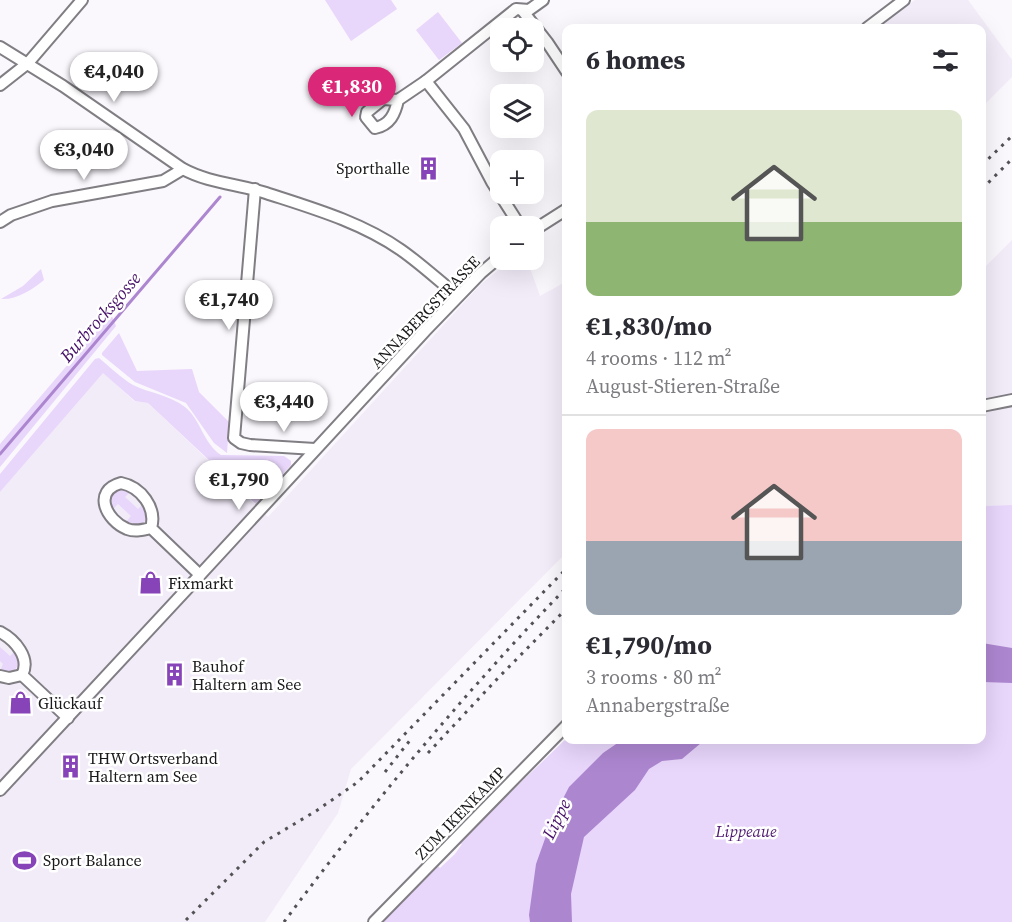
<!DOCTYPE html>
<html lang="en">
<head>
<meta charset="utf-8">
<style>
	:root { --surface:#fff; --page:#f7f7f7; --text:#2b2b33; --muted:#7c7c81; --line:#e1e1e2; --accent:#db2777 }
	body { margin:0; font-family:"Source Serif 4",serif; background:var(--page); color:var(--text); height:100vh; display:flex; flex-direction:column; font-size:22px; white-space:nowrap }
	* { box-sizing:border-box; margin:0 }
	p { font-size:20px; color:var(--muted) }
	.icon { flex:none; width:33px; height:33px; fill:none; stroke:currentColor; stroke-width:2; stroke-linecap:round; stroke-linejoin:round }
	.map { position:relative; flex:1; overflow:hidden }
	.drawer { position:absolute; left:562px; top:24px; width:424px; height:720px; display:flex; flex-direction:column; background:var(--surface); border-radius:12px; box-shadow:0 6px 24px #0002 }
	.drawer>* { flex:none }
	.fabs { position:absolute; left:490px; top:18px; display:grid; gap:12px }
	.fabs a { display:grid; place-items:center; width:54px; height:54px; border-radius:12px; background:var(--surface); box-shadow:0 6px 24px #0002; font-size:30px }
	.price { position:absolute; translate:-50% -51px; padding:0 14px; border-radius:21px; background:#fff; color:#222; font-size:20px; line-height:39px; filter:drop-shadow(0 2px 3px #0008) }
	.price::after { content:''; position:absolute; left:50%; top:36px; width:18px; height:14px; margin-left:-9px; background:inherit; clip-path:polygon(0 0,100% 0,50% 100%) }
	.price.current { background:var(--accent); color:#fff }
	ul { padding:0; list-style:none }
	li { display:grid; align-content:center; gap:12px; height:318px; padding:0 24px }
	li+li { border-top:2px solid var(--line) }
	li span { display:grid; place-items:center; height:186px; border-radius:12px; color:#555 }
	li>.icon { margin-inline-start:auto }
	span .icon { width:108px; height:108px; fill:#fffc; stroke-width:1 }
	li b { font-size:26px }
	h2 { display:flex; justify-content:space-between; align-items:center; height:72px; padding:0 24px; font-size:26px }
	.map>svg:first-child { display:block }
	.built { fill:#f2ecf9 }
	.green { fill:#e8d6fb }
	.water { fill:#ad86d0 }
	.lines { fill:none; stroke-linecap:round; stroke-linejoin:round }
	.stream { stroke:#ad86d0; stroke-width:3 }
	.minor-casing { stroke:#807e83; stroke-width:14 }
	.minor { stroke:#fff; stroke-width:10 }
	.rail { stroke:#525154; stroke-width:3; stroke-dasharray:3 6; stroke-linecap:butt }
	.labels { text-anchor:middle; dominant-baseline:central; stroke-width:5; stroke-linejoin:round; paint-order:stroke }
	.poi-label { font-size:16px; fill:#1a191b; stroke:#fff; text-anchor:start }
	.street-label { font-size:16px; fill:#1a191b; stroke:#fff }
	.park-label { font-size:16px; font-style:italic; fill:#4e1870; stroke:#fff }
	.water-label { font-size:18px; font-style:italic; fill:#471069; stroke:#fff }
</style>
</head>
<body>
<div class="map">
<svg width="1012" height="922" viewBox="0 0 1012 922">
	<rect width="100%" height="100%" fill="#faf7fd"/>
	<!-- built -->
	<g class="built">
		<path d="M915,0H968L1012,60V77L983,106L982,28H878Z"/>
		<path d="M1012,240V505L983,506L982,270Z"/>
		<path d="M511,260H527L540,296L567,281V552L351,769L338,813L265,922H0V492L103,372L134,401L148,403L268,517L480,285Z"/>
	</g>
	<!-- green -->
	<g class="green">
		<path d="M325,0H391L397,9L351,41Z"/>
		<path d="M438,12L462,43L439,60L416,30Z"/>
		<path d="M41,269L44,280C32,290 16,300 1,299L23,286Z"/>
		<path d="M111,314L116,326L0,467V444Z"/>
		<path d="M119,333L137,371L192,369L199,392L229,422L227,453L214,443L186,403L135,382L102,355V353Z"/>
		<path d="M99,358C110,367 121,378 133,385C149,393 170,395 185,407C201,420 203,443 221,455L284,456L291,461V465L256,504L148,403L135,401L103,373L0,492V474L95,359Z"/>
		<path d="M123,488L130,492L125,497L138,509L143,504L148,517C143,526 134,528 126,522L131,516L118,504L113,509L110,506L111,493Z"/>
		<path d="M1012,505V922H380L436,864L440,868L455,854L462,844L456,845L567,738L982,740L983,506Z"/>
		<path d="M0,647L10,656L15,651L19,664L13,672L4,673L0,671L3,664L0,661Z"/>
	</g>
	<!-- water -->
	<g class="water">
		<path d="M982,643L1012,648V683L983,682Z"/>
		<path d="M622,740H711L701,743L682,759L662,761L649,769L635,790L584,837L571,894L572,922H530L529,915L536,864L551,822L569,787L603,753Z"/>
	</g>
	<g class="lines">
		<!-- stream -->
		<path class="stream" d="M0,454L220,197"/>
		<defs>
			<g id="minor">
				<path d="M522,10L547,42L567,72"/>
				<path d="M867,28L904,0"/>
				<path d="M0,47L63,86L183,169C209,183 238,184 266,193C312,208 361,222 401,250C421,264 439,281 458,296"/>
				<path d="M0,85L28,63L82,0"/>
				<path d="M398,100C395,114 390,125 375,128L366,117L367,112L383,99L398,100L426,81"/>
				<path d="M255,189L234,438L241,443L250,445L315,449"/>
				<path d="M0,222L11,215L52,201L163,181L183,169"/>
				<path d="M520,226L492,182L464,129L426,81L516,9L529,10L543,0"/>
				<path d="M534,230L567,209"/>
				<path d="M982,406L1012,400"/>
				<path d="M151,528C143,530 135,532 127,529C106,520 92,491 121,483C141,487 157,508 151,528L200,575"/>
				<path d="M0,632C15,640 31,658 22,675"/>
				<path d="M22,675L68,718"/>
				<path d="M0,676L9,678L22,675"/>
				<path d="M0,790L200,575L425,331L481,273L501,256"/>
				<path d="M374,922L567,725"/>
			</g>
		</defs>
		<!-- minor casing -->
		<use href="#minor" class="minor-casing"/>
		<!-- minor -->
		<use href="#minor" class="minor"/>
		<!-- rail -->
		<g class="rail">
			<path d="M982,165L1012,136"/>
			<path d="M982,189L1012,159"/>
			<path d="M428,753L498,678L567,608"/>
			<path d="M385,772L411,739"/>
			<path d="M186,920L264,842L316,811L358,782L567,568"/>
			<path d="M284,922C371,805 465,692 567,587"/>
		</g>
	</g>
	<!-- icons -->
	<defs>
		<symbol id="building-bare" viewBox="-9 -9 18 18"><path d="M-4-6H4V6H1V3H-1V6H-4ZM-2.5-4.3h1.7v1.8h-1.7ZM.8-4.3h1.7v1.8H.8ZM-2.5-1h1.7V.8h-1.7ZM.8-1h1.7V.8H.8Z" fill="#8743b8" stroke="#fff" stroke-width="2.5" paint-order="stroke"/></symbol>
		<symbol id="shop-bare" viewBox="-9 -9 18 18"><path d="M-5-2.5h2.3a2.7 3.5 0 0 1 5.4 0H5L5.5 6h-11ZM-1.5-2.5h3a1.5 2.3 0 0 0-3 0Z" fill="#8743b8" stroke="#fff" stroke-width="2.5" paint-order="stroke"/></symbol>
		<symbol id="stadium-bare" viewBox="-9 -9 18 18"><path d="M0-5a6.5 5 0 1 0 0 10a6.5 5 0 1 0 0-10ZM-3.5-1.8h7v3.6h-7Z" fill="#8743b8" stroke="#fff" stroke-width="2.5" paint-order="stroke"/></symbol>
	</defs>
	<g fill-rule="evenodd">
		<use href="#building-bare" x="412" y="152" width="33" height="33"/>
		<use href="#shop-bare" x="134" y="566" width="33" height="33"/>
		<use href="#building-bare" x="158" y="658" width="33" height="33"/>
		<use href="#shop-bare" x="4" y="686" width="33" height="33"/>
		<use href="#building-bare" x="54" y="750" width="33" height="33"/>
		<use href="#stadium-bare" x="8" y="844" width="33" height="33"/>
	</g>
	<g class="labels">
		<!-- poi labels -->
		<g class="poi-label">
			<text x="410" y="168" text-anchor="end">Sporthalle</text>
			<text x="168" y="583">Fixmarkt</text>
			<text x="192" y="666">Bauhof<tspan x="192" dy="18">Haltern am See</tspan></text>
			<text x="38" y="703">Glückauf</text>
			<text x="88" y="758">THW Ortsverband<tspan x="88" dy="18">Haltern am See</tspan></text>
			<text x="43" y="860">Sport Balance</text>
		</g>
		<!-- street labels -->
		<g class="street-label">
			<text transform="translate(425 312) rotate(-46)">ANNABERGSTRASSE</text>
			<text transform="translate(460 813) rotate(-46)">ZUM IKENKAMP</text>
		</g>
		<!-- park labels -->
		<g class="park-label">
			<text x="746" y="831">Lippeaue</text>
		</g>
		<!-- water labels -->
		<g class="water-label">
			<text transform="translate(100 317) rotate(-49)">Burbrocksgosse</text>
			<text transform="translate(556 819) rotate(-64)">Lippe</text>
		</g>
	</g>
</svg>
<div class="fabs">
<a><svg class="icon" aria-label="locate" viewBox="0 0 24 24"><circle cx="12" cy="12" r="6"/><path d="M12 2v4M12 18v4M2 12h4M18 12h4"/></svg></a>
<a><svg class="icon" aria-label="layers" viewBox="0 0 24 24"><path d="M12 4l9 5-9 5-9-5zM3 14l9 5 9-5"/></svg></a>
<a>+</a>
<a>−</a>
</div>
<b class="price" style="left:114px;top:103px">€4,040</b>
<b class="price current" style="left:352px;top:118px">€1,830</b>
<b class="price" style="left:84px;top:181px">€3,040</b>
<b class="price" style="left:229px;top:331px">€1,740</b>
<b class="price" style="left:284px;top:433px">€3,440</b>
<b class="price" style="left:239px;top:511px">€1,790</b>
<section class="drawer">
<h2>6 homes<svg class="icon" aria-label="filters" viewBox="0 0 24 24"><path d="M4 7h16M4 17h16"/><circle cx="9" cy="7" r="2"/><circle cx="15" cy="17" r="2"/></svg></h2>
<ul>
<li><span style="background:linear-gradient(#dfe7d0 60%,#8fb573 0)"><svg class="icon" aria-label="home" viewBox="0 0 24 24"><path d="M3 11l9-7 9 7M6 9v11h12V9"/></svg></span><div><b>€1,830/mo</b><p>4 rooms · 112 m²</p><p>August-Stieren-Straße</p></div></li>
<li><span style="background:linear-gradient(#f6c9c9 60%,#9aa5b1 0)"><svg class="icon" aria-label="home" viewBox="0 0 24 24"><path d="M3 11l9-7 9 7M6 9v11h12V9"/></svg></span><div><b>€1,790/mo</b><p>3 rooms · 80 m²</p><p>Annabergstraße</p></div></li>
</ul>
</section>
</div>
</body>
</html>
